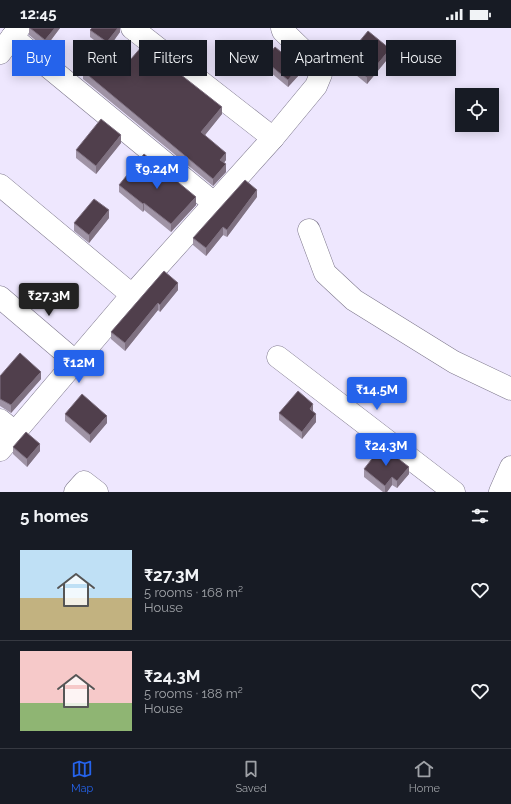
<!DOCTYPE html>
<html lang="en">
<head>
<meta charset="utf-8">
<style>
	:root { --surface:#171b24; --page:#20242c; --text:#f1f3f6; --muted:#9ea1a6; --line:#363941; --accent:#2563eb }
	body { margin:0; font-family:Raleway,sans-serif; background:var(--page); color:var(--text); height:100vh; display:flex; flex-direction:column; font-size:15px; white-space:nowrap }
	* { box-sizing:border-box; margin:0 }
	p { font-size:13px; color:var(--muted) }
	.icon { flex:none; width:22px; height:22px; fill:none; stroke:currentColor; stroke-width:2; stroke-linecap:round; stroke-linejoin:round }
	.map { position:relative; height:464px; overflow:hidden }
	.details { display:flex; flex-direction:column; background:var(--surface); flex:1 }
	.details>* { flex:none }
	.banner { position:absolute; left:12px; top:12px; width:487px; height:36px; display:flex; gap:8px }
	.controls { position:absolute; left:455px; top:60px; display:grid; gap:8px }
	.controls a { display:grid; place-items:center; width:44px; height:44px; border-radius:0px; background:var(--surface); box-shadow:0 2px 10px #0003; font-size:20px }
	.price { position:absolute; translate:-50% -34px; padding:0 9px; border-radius:4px; background:var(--accent); color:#fff; font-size:13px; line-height:26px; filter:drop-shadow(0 1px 2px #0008) }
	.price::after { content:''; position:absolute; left:50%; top:24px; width:12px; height:9px; margin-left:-6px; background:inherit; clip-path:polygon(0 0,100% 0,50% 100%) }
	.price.selected { background:#222; color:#fff }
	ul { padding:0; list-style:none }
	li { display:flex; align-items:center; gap:12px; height:100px; padding:0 20px }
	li+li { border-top:1px solid var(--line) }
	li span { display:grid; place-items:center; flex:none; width:112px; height:80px; border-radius:0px; color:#555 }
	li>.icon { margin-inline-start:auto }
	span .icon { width:48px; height:48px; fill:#fffc; stroke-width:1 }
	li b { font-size:17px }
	h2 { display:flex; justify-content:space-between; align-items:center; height:48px; padding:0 20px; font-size:17px }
	.pill { padding:0 14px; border-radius:0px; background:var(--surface); box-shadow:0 2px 10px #0003; font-size:14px; line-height:36px }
	.pill.selected { background:var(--accent); color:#fff }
	.status { display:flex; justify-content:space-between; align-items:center; height:28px; padding:0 20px; background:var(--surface); direction:ltr }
	.status svg { height:11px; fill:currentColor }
	.menu { display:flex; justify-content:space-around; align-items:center; height:56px; border-top:1px solid var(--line); background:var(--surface); font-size:11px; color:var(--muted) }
	.menu a { display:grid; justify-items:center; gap:2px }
	.menu .selected { color:var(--accent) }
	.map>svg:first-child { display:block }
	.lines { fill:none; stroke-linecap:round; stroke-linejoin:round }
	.minor-casing { stroke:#7e788c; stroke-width:23 }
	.minor { stroke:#fff; stroke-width:22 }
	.wall { fill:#9f93a5 }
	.shaded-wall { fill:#7f7181 }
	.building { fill:#503f4c; stroke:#7f7181 }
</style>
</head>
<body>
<div class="status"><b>12:45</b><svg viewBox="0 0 49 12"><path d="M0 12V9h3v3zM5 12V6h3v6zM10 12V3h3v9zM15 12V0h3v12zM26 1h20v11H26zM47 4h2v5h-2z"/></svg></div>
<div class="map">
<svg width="511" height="464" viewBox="0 0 511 464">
	<rect width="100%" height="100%" fill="#eee7fe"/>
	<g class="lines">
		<defs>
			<g id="minor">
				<path d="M132,0L273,110"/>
				<path d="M12,9L215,176"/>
				<path d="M0,25L19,0"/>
				<path d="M0,157L132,267"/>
				<path d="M309,202L325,245L354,272L454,334L511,361"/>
				<path d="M0,269L76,334"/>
				<path d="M278,329L454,464"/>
				<path d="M0,392L15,404"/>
				<path d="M0,422L132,267L273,110L316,58L321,46L320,41L317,36L283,3L282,0"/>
				<path d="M75,464L84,454L97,464"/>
				<path d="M500,464L511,439"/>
			</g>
		</defs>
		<!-- minor casing -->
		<use href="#minor" class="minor-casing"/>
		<!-- minor -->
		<use href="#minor" class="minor"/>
	</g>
	<!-- wall -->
	<g class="wall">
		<path d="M29,0H60L45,20L29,7Z"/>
		<path d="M120,0V4L107,22L90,9V2Z"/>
		<path d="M390,28L367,56L345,38V31Z"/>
		<path d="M264,32L299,47L288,59L264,39Z"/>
		<path d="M83,43L222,86L205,107L226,132L224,135L226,144L213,158L83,51Z"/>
		<path d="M121,115L96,146L76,130V122Z"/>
		<path d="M119,157L196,177L171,204L144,182L143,184L119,164Z"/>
		<path d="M257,169L227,209L223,207L206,228L193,217V210Z"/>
		<path d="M109,190L89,215L74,203V195Z"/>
		<path d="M164,243L178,262L160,284L158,282L125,323L111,311V304Z"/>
		<path d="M0,348L41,351L11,385L0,378Z"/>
		<path d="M313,384L316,394L302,411L279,392V385Z"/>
		<path d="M65,386L107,395L90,415L65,393Z"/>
		<path d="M13,419L40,423L27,439L13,426Z"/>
		<path d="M364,441L409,446L397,460L392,457L387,464H383L364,449Z"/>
	</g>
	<!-- shaded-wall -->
	<g class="shaded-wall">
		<path d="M55,0H60L45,20V12Z"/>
		<path d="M118,0H120V4L107,22V14Z"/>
		<path d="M390,21V28L367,56V49Z"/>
		<path d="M299,39V47L288,59V52Z"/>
		<path d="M222,79V86L201,112V104Z"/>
		<path d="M121,107V115L96,146V138Z"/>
		<path d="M226,125V132L220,139V132Z"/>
		<path d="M226,136V144L213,158V151Z"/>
		<path d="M257,162V169L227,209V202Z"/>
		<path d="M196,169V177L171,204V196Z"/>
		<path d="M144,175V182L143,184V176Z"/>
		<path d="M109,182V190L89,215V207Z"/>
		<path d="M223,199V207L206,228V220Z"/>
		<path d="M178,255V262L160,284V277Z"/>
		<path d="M158,275V282L125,323V315Z"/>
		<path d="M41,344V351L11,385V377Z"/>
		<path d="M313,376V384L310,381Z"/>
		<path d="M316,386V394L302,411V404Z"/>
		<path d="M107,388V395L90,415V407Z"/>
		<path d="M40,416V423L27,439V431Z"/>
		<path d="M409,439V446L397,460V453Z"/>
		<path d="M392,449V457L387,464H385V458Z"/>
	</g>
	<!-- building -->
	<g class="building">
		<path d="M30,0H55L45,12Z"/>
		<path d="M92,0H118L107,14L90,2Z"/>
		<path d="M368,3L390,21L367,49L345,31Z"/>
		<path d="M143,17L222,79L201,104L226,125L220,132L226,136L213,151L83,43L102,20L125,38Z"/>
		<path d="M275,19L299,39L288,52L264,32Z"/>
		<path d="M101,91L121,107L96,138L76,122Z"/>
		<path d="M144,126L196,169L171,196L144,175L143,176L119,157Z"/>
		<path d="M245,152L257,162L227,202L223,199L206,220L193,210Z"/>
		<path d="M94,171L109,182L89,207L74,195Z"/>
		<path d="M164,243L178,255L160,277L158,275L125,315L111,304Z"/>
		<path d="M20,325L41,344L11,377L0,371V348Z"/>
		<path d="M298,363L313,376L310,381L316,386L302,404L279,385Z"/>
		<path d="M82,366L107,388L90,407L65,386Z"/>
		<path d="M26,404L40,416L27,431L13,419Z"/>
		<path d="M382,418L409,439L397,453L392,449L385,458L364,441Z"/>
	</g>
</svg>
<div class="controls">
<a><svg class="icon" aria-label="locate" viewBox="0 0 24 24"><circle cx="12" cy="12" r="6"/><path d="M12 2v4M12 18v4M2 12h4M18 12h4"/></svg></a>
</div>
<b class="price" style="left:157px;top:162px">₹9.24M</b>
<b class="price selected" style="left:49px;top:289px">₹27.3M</b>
<b class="price" style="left:79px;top:356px">₹12M</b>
<b class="price" style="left:377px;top:383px">₹14.5M</b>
<b class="price" style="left:386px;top:439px">₹24.3M</b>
<div class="banner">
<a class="pill selected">Buy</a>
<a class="pill">Rent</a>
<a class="pill">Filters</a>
<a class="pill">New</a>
<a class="pill">Apartment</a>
<a class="pill">House</a>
</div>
</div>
<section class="details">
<h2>5 homes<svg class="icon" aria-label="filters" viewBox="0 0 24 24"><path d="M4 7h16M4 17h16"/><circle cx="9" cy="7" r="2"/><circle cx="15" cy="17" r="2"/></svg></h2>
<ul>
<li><span style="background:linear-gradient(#bfe0f5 60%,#c2b280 0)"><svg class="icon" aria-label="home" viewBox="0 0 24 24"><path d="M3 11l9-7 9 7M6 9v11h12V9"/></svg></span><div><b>₹27.3M</b><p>5 rooms · 168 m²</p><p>House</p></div><svg class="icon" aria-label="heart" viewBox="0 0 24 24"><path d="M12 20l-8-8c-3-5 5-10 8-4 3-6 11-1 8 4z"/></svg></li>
<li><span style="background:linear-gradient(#f6c9c9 65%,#8fb573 0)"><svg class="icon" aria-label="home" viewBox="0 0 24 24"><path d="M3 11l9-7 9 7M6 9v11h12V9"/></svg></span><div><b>₹24.3M</b><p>5 rooms · 188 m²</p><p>House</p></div><svg class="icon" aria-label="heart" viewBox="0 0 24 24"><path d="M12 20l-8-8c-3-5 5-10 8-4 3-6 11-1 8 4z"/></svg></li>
</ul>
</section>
<nav class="menu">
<a class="selected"><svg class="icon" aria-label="map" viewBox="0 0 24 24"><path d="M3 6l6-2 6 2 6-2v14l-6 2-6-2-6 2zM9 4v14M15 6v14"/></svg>Map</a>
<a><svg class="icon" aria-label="saved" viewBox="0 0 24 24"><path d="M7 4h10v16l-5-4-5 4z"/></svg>Saved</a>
<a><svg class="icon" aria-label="home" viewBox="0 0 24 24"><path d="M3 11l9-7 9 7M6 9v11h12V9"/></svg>Home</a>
</nav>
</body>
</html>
